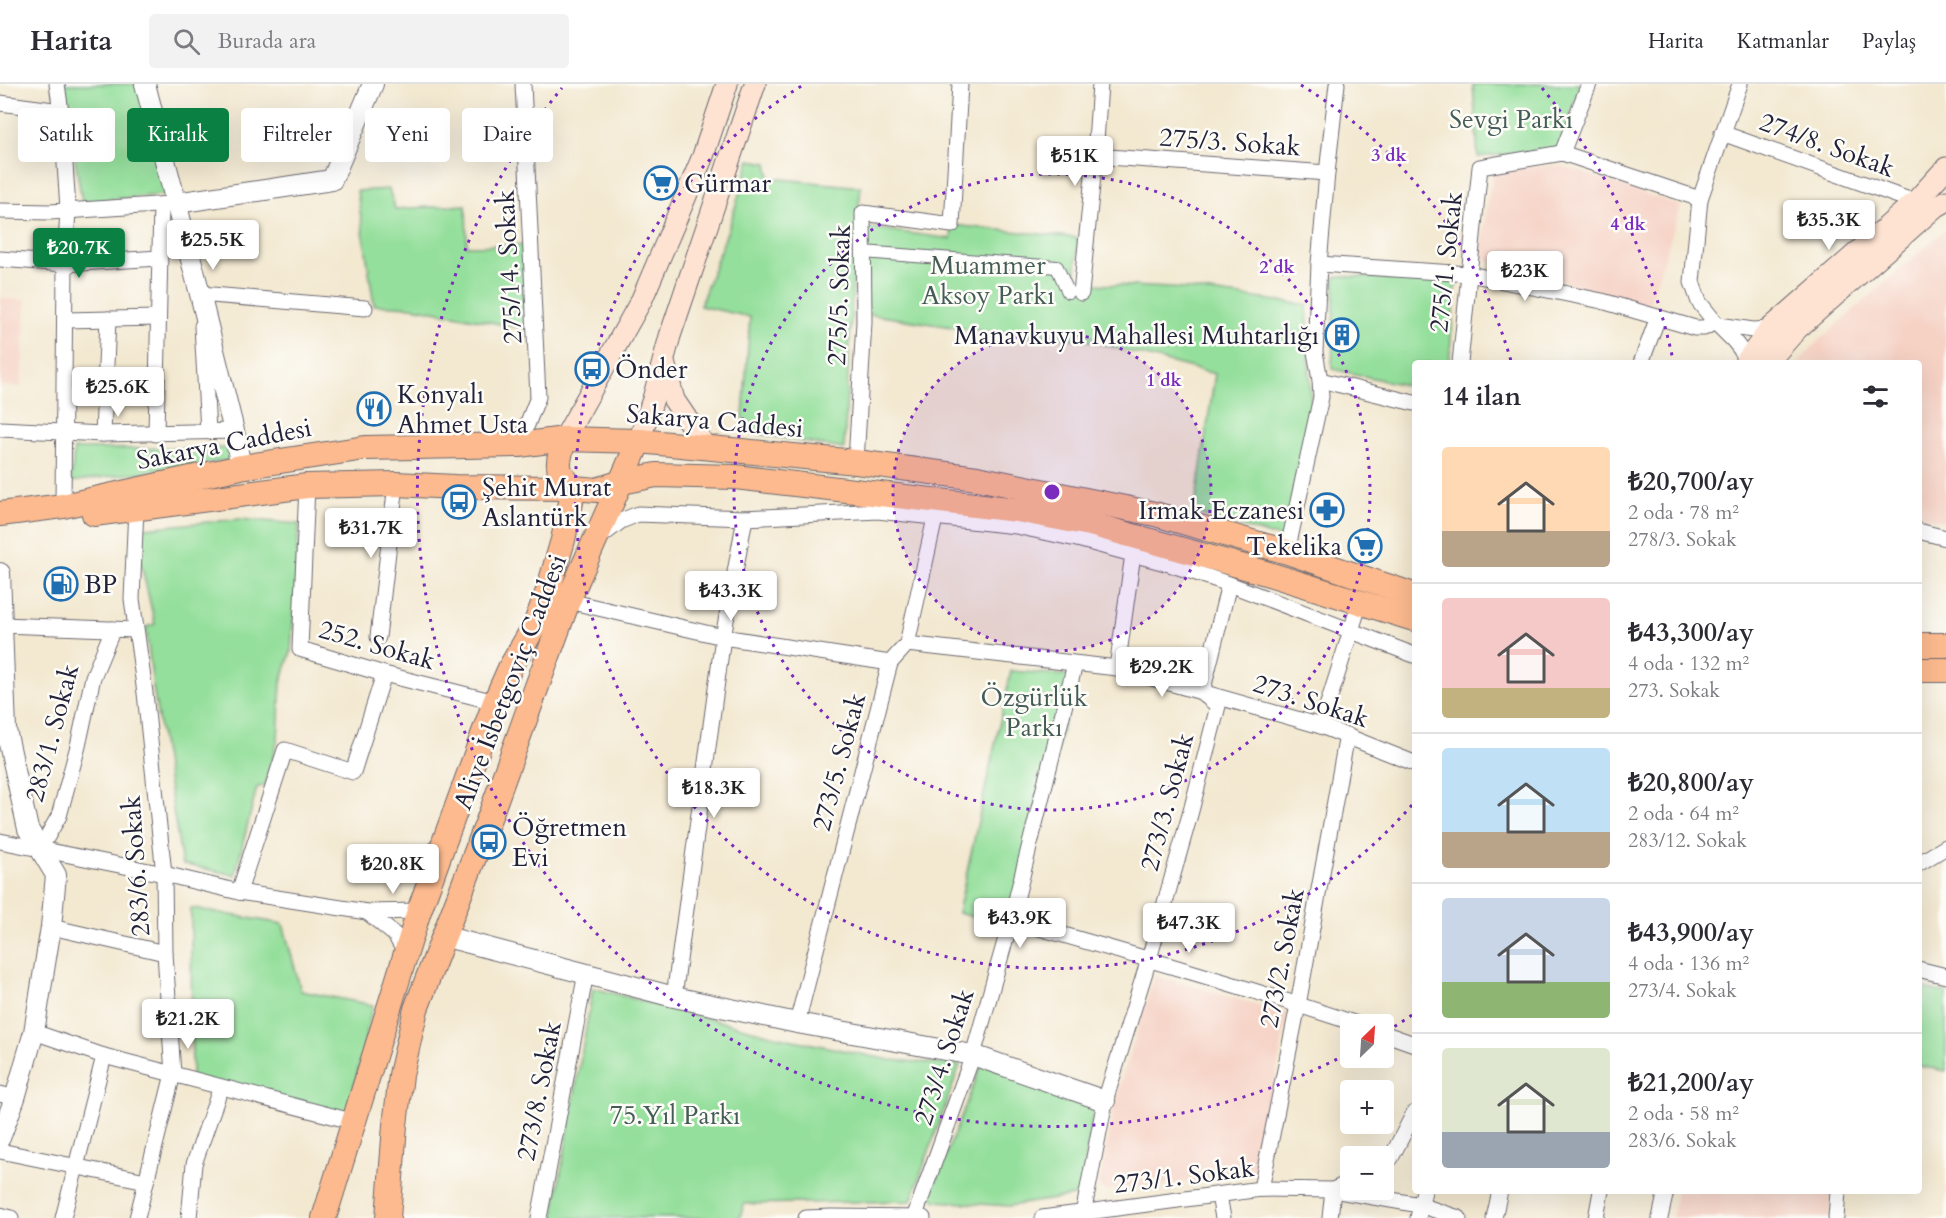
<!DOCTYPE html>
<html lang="tr">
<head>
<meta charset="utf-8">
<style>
	:root { --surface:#fff; --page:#f2f2f3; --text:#2b2b33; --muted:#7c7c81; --line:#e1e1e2; --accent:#0b8043 }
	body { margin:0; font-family:Cardo,serif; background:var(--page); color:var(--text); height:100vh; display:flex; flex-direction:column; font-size:22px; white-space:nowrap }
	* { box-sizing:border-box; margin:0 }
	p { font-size:20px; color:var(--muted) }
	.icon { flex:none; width:33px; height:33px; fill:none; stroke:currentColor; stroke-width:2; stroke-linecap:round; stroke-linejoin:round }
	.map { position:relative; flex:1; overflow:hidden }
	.panel { position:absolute; left:1412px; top:276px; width:510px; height:834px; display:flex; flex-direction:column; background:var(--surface); border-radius:6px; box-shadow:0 6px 24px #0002 }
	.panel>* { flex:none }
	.banner { position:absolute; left:18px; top:24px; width:570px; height:54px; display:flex; gap:12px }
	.needle { width:39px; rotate:25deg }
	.controls { position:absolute; left:1340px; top:930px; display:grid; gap:12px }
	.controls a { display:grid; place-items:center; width:54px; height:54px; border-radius:6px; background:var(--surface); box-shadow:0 6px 24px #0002; font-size:30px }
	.price { position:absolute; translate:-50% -51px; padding:0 14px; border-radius:6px; background:#fff; color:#222; font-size:20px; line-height:39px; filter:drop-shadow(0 2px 3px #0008) }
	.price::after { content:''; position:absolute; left:50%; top:36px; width:18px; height:14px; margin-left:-9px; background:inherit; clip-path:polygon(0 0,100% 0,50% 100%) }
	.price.active { background:var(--accent); color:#fff }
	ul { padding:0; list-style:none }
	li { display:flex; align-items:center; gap:18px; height:150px; padding:0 30px }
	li+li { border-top:2px solid var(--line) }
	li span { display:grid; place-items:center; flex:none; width:168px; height:120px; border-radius:6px; color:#555 }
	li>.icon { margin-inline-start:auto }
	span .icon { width:72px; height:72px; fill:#fffc; stroke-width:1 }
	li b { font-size:26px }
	h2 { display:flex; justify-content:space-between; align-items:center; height:72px; padding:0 30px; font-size:26px }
	.tag { padding:0 21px; border-radius:6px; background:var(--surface); box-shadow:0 6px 24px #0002; font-size:21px; line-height:54px }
	.tag.active { background:var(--accent); color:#fff }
	header { display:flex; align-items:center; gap:36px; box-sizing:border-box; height:84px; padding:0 30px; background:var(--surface); border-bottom:2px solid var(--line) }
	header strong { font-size:28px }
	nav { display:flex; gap:33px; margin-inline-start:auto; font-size:21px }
	.search { width:420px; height:54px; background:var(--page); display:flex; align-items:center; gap:15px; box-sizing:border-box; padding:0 21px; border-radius:6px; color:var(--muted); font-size:22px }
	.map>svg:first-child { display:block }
	.built { fill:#f6d2c5 }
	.green { fill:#94df9b; stroke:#5b806b; stroke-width:1.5 }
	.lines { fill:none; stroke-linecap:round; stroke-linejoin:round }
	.pedestrian-casing { stroke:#6b676f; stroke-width:14 }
	.minor-casing { stroke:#6b676f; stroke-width:17 }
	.tertiary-casing { stroke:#6b676f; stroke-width:22 }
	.secondary-casing { stroke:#6b676f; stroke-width:23 }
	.primary-casing { stroke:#6b676f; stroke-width:26 }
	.pedestrian { stroke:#fff; stroke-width:12 }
	.minor { stroke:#fff; stroke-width:15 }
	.tertiary { stroke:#fff; stroke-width:20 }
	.secondary { stroke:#fee3d2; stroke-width:21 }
	.primary { stroke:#fcba8e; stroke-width:24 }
	.ring { fill:none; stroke:#7b2cbf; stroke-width:3; stroke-dasharray:3 6 }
	.labels { text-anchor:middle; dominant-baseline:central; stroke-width:5; stroke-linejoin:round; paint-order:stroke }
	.park-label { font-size:26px; fill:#445b58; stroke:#fdfcf7 }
	.street-label { font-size:26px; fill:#22223b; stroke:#fdfcf7 }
	.poi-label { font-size:26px; fill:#22223b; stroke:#fdfcf7; text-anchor:start }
	.centre { fill:#7b2cbf; stroke:#fdfcf7; stroke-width:3 }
	.ring-label { font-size:18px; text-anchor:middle; font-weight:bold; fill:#7b2cbf; stroke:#fdfcf7; stroke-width:5; stroke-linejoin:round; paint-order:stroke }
</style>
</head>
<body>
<header>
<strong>Harita</strong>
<div class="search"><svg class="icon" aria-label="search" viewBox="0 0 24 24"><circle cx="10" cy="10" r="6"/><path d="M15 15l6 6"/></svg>Burada ara</div>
<nav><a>Harita</a><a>Katmanlar</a><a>Paylaş</a></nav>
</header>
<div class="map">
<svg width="1946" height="1134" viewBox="0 0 1946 1134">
	<rect width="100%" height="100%" fill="#fdfcf7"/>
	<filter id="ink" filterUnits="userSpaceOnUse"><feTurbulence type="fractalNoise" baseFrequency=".0167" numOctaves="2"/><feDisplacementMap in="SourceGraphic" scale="12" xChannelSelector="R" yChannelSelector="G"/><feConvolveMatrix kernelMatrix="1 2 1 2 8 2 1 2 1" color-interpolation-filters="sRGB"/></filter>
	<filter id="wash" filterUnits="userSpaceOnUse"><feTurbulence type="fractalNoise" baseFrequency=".008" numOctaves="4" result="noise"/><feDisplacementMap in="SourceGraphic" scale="24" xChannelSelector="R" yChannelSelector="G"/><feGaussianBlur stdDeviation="1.35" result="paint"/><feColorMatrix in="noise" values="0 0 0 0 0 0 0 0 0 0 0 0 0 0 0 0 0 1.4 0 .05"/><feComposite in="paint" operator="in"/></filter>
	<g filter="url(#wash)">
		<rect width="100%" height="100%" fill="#f3e8d0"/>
		<!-- built -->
		<g class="built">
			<path d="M1560,81L1681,122L1648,224L1546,192L1480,174L1488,113L1495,85Z"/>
			<path d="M1946,145V438L1919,432L1918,279H1798L1815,260Z"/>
			<path d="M0,214L26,216L21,303L0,302Z"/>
			<path d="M1155,892L1287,929L1259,1090L1105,1107L1099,1102L1116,1013Z"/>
			<path d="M1676,1107H1831L1829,1134H1672Z"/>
		</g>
		<!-- green -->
		<g class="green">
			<path d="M63,0H138L171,110L82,118Z"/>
			<path d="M1473,0H1580L1559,65L1478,73Z"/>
			<path d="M750,76L767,79L770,94L861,103L855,158L844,365L742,347L750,233L700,222L730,140Z"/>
			<path d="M389,105L395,125L466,121L467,162L522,161L526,245L413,223L374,221L357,107Z"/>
			<path d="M952,141L1078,154L1075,199L1187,205L1307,221L1311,326L1284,455L1194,429L1215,290L1085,256L972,246L868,230L865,143L951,155Z"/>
			<path d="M1338,192L1456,197L1449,279H1414V303L1332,285L1335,193Z"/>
			<path d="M237,364V375L71,398L74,365Z"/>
			<path d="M240,435L299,440L291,568L281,598L278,655L265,702L257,703L235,791L182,780L153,603L146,543L155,540L139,471L135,445Z"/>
			<path d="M1011,587L1077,592L1008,842L958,829Z"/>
			<path d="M191,824L283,840L301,907L373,921L346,1036L192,995Z"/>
			<path d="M1918,903L1946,909V987L1919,982Z"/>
			<path d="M593,904L779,953L890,976L960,981L911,1117L744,1120L740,1134H553Z"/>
			<path d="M982,980L1095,1018L1080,1111L1009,1122L936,1117L930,1111Z"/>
		</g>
	</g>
	<g filter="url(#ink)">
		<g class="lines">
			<defs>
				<path id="pedestrian" d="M863,168L1057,183L1068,208"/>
				<g id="minor">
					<path d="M57,0L62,35L68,125L65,180L63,422"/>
					<path d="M1589,0L1562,69L1700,115"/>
					<path d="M1740,0L1700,115L1692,198L1699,218L1715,238L1734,257L1741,266L1745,278"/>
					<path d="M0,19L61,27"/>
					<path d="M1722,49L1915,118"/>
					<path d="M1095,72L1327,89"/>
					<path d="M0,127L50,128L171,120"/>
					<path d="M0,175L65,180L159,174"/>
					<path d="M1319,180L1469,190L1602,217L1695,244H1704L1715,238"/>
					<path d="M1081,209L1095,72L1100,0"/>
					<path d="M200,218V210L365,224"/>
					<path d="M65,236L157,234"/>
					<path d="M1719,241L1753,246L1770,245"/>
					<path d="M202,242L208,347"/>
					<path d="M1460,279L1480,83L1562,69"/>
					<path d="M1641,279L1658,233"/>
					<path d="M1320,296L1414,319"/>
					<path d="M0,345L103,350L234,347"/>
					<path d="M103,350L108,235"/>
					<path d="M156,350L161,121"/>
					<path d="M519,361L538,313L523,0"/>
					<path d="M856,378L864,238L863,129L952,141L960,0"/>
					<path d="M307,402L300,565L384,590L495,618"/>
					<path d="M136,424L132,515L145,609L164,790L165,869L173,990L137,1134"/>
					<path d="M1918,447L1946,454"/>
					<path d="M600,453L621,437L638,430L745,434L878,427L1016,442L1081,456L1169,480L1229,500L1414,571"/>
					<path d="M1287,468L1321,313L1320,296L1315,268L1319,180L1327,89L1337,0"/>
					<path d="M568,517L723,553L890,579"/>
					<path d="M2,541L136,546"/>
					<path d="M378,553L396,400"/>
					<path d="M907,560L1117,584L1321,642L1414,679"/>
					<path d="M1117,584L1133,470"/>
					<path d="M1321,642L1360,518"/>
					<path d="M0,757L164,790L239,808L367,828L419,827"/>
					<path d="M40,765L59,732L78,662L93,593L113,545"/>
					<path d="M1918,780L1946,763"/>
					<path d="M239,808L285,666L353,688L384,590"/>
					<path d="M367,828L395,851L406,870"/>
					<path d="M1011,836C1127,869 1243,902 1357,940"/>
					<path d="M51,843L165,869"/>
					<path d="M1918,885L1946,892"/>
					<path d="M674,913L723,553L745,434"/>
					<path d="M797,939L890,579L907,560L935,434"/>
					<path d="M34,948L104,972L355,1038"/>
					<path d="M1383,949L1414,960"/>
					<path d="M0,1010L15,1014"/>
					<path d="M0,1067L146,1097"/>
					<path d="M1383,1080L1391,1074L1414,1029"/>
					<path d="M1261,1105L1298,921L1347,651"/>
					<path d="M1219,1111L1223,1134"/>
					<path d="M1083,1130L1105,1017L1149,875L1191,727L1218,622L1202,609L1229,500"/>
					<path d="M0,1131L11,1134"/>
					<path d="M63,1134L104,972"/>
					<path d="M189,1134L194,1080L221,1003"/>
					<path d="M539,1134L586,889"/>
					<path d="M806,1134L831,1133L923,1134"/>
					<path d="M914,1134L973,971L1011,836L1075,580"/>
					<path d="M1042,1134L1261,1105L1333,1106L1420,1121L1459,1134"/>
					<path d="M1330,1134L1333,1106L1350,1098"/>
					<path d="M1418,1134L1424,1107"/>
					<path d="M1494,1134L1500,1107"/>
					<path d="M1596,1134L1601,1107"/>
					<path d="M1660,1134L1666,1107"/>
					<path d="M1836,1134L1838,1107"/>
				</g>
				<g id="tertiary">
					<path d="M145,0L200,210L234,347L241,383"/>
					<path d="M176,119L332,96L373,0"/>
					<path d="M0,489L6,646L28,745L56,791L51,843L34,948L15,1014L0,1054"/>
					<path d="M443,852L674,913L797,939L973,971L1105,1017"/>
				</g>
				<g id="secondary">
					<path d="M664,278L674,316L705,362"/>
					<path d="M1745,279L1770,245L1915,118L1946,84"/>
					<path d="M1767,279L1797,245L1934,124L1946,117"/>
					<path d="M564,355L642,215L703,72L727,0"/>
					<path d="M639,357L653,315L670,252L755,0"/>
				</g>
				<g id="primary">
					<path d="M564,355C558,380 553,386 574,404"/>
					<path d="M0,430L63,422L241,383L365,364L519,361L564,355L639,357L856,378L977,394L1155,430L1287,468L1414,511"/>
					<path d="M94,430L307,402L396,400L455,403L574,404L597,406L622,398L656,391L735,393L1017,426L1090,440L1259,487L1414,535"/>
					<path d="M1918,561H1946"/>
					<path d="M1918,586H1946"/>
					<path d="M324,1134L419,827L495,618L510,584L535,541L548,507L563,456L574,404"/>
					<path d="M388,1134L395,1041L401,991L416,925L491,729L568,517L639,357"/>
				</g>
			</defs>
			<!-- pedestrian casing -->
			<use href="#pedestrian" class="pedestrian-casing"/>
			<!-- minor casing -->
			<use href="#minor" class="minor-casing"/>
			<!-- tertiary casing -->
			<use href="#tertiary" class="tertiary-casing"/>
			<!-- secondary casing -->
			<use href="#secondary" class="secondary-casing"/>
			<!-- primary casing -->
			<use href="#primary" class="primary-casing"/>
			<!-- pedestrian -->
			<use href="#pedestrian" class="pedestrian"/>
			<!-- minor -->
			<use href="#minor" class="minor"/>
			<!-- tertiary -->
			<use href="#tertiary" class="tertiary"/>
			<!-- secondary -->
			<use href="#secondary" class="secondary"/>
			<!-- primary -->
			<use href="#primary" class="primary"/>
		</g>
	</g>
	<!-- distance rings -->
	<circle cx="1052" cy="408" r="159" fill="#7b2cbf" fill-opacity=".12"/>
	<g class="ring">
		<circle cx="1052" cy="408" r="159"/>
		<circle cx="1052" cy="408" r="318"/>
		<path d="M1412 721A477 477 0 1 1 803 1M1301 1A477 477 0 0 1 1511 277"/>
		<path d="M1412 931A635 635 0 0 1 1384 949M1345 971A635 635 0 0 1 562 4M1542 4A635 635 0 0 1 1673 276"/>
	</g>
	<!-- icons -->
	<defs>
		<symbol id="supermarket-ring" viewBox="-11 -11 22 22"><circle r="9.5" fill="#fdfcf7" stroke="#1f6fb2" stroke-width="1.5"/><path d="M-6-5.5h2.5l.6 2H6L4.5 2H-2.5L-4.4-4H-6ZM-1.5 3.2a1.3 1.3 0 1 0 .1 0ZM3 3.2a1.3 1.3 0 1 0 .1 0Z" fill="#1f6fb2"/></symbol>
		<symbol id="building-ring" viewBox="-11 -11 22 22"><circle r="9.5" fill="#fdfcf7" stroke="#1f6fb2" stroke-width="1.5"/><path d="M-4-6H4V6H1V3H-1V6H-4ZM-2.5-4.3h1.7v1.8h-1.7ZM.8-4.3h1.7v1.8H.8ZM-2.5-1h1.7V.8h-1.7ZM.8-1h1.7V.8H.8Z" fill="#1f6fb2"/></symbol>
		<symbol id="bus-ring" viewBox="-11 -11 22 22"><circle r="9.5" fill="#fdfcf7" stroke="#1f6fb2" stroke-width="1.5"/><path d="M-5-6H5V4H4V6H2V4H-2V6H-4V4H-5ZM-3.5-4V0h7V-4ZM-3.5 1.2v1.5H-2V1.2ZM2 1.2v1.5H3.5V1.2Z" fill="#1f6fb2"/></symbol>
		<symbol id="restaurant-ring" viewBox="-11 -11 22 22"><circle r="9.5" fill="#fdfcf7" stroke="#1f6fb2" stroke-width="1.5"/><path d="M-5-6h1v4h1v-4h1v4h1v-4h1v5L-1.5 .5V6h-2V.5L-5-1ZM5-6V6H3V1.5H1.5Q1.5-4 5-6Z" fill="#1f6fb2"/></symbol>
		<symbol id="pharmacy-ring" viewBox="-11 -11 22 22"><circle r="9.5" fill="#fdfcf7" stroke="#1f6fb2" stroke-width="1.5"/><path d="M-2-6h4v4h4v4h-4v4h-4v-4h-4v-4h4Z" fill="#1f6fb2"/></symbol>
		<symbol id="fuel-ring" viewBox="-11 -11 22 22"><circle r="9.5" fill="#fdfcf7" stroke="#1f6fb2" stroke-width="1.5"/><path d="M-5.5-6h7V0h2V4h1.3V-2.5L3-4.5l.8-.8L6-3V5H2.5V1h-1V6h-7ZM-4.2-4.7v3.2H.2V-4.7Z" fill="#1f6fb2"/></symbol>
	</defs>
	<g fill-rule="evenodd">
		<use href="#supermarket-ring" x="642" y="80" width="38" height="38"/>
		<use href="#building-ring" x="1323" y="232" width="38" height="38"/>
		<use href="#bus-ring" x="573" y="266" width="38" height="38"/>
		<use href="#restaurant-ring" x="355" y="306" width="38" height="38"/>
		<use href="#bus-ring" x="440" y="399" width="38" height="38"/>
		<use href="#pharmacy-ring" x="1308" y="407" width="38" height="38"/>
		<use href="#supermarket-ring" x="1346" y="443" width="38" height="38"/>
		<use href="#fuel-ring" x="42" y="481" width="38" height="38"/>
		<use href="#bus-ring" x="470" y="739" width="38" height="38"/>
	</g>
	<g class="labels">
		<!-- park labels -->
		<g class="park-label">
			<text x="1511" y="35">Sevgi Parkı</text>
			<text x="988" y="181">Muammer<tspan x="988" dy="30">Aksoy Parkı</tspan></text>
			<text x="1034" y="613">Özgürlük<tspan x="1034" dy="30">Parkı</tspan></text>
			<text x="675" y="1031">75.Yıl Parkı</text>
		</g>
		<!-- street labels -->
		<g class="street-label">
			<text transform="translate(1230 58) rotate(4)">275/3. Sokak</text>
			<text transform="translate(1827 61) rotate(20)">274/8. Sokak</text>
			<text transform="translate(1446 178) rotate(-84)">275/1. Sokak</text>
			<text transform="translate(509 183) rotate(-93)">275/14. Sokak</text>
			<text transform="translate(839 211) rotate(-88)">275/5. Sokak</text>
			<text transform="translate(715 337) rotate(5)">Sakarya Caddesi</text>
			<text transform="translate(224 360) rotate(-11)">Sakarya Caddesi</text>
			<text transform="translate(377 561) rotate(16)">252. Sokak</text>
			<text transform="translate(510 598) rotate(-69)">Aliye İsbetgoviç Caddesi</text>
			<text transform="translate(1311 617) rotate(18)">273. Sokak</text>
			<text transform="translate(52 649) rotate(-75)">283/1. Sokak</text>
			<text transform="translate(839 678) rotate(-75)">273/5. Sokak</text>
			<text transform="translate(1167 718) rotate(-75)">273/3. Sokak</text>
			<text transform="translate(136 782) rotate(-94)">283/6. Sokak</text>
			<text transform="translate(1282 874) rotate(-79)">273/2. Sokak</text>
			<text transform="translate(944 973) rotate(-72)">273/4. Sokak</text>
			<text transform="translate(539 1007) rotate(-79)">273/8. Sokak</text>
			<text transform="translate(1184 1092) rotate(-7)">273/1. Sokak</text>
		</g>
		<!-- poi labels -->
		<g class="poi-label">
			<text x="684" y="99">Gürmar</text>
			<text x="1319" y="251" text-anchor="end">Manavkuyu Mahallesi Muhtarlığı</text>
			<text x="615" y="285">Önder</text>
			<text x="397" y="310">Konyalı<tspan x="397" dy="30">Ahmet Usta</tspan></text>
			<text x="482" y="403">Şehit Murat<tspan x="482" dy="30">Aslantürk</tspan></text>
			<text x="1304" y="426" text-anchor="end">Irmak Eczanesi</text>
			<text x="1342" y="462" text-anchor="end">Tekelika</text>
			<text x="84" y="500">BP</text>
			<text x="512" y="743">Öğretmen<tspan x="512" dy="30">Evi</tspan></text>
		</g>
	</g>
	<circle cx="1052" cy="408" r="9" class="centre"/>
	<g class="ring-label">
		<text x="1389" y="77">3 dk</text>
		<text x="1628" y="146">4 dk</text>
		<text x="1277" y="189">2 dk</text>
		<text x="1164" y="302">1 dk</text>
	</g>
</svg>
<div class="controls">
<a><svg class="needle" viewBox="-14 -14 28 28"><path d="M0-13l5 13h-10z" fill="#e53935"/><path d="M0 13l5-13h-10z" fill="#7c7c81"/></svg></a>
<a>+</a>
<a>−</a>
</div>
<b class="price" style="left:1075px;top:103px">₺51K</b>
<b class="price" style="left:1829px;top:167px">₺35.3K</b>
<b class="price" style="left:213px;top:187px">₺25.5K</b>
<b class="price active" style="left:79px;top:195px">₺20.7K</b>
<b class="price" style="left:1525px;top:218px">₺23K</b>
<b class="price" style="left:118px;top:334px">₺25.6K</b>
<b class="price" style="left:371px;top:475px">₺31.7K</b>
<b class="price" style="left:731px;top:538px">₺43.3K</b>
<b class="price" style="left:1162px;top:614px">₺29.2K</b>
<b class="price" style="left:714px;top:735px">₺18.3K</b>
<b class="price" style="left:393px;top:811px">₺20.8K</b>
<b class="price" style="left:1020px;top:865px">₺43.9K</b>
<b class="price" style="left:1189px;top:870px">₺47.3K</b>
<b class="price" style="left:188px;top:966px">₺21.2K</b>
<div class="banner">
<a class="tag">Satılık</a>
<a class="tag active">Kiralık</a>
<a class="tag">Filtreler</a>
<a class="tag">Yeni</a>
<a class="tag">Daire</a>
</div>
<section class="panel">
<h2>14 ilan<svg class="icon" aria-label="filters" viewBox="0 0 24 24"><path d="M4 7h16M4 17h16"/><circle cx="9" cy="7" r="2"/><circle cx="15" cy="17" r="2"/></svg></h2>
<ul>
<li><span style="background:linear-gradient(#ffd9b3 70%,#b9a48a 0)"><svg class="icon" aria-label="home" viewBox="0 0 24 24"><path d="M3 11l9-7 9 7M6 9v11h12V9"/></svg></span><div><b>₺20,700/ay</b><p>2 oda · 78 m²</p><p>278/3. Sokak</p></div></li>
<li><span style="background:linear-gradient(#f6c9c9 75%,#c2b280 0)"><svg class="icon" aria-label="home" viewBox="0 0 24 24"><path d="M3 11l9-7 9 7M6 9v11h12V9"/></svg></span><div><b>₺43,300/ay</b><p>4 oda · 132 m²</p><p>273. Sokak</p></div></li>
<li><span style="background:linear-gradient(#bfe0f5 70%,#b9a48a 0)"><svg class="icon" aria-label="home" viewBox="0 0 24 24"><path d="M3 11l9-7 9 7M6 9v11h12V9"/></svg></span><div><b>₺20,800/ay</b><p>2 oda · 64 m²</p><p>283/12. Sokak</p></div></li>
<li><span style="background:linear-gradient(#c9d6e8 70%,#8fb573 0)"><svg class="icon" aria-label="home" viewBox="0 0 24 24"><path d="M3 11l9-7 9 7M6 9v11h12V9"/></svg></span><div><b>₺43,900/ay</b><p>4 oda · 136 m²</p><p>273/4. Sokak</p></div></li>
<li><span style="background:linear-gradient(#dfe7d0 70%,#9aa5b1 0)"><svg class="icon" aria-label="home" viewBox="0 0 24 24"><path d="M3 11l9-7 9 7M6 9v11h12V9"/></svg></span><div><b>₺21,200/ay</b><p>2 oda · 58 m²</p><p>283/6. Sokak</p></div></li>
</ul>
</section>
</div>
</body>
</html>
